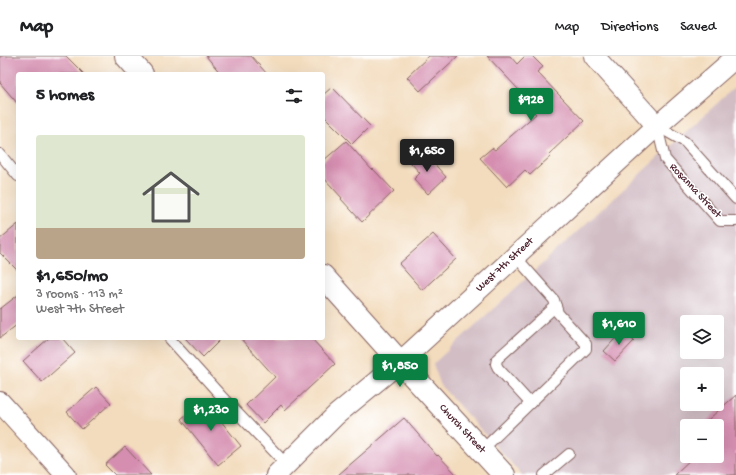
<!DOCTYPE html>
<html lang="en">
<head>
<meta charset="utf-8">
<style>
	:root { --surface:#fff; --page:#f2f2f2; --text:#202124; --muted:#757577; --line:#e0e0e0; --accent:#0b8043 }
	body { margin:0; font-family:"Gochi Hand",sans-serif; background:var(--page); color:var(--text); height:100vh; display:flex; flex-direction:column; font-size:15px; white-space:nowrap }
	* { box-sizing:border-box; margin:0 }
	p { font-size:13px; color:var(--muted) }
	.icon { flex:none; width:22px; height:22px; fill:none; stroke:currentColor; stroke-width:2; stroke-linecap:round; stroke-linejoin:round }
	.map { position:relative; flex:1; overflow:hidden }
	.details { position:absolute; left:16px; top:16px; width:309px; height:268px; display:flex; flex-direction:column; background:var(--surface); border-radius:4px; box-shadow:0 4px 16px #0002 }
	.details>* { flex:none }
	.controls { position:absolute; left:680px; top:259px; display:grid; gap:8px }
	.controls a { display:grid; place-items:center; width:44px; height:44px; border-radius:4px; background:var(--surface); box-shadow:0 4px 16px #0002; font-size:20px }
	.price { position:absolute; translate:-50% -34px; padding:0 9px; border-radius:4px; background:var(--accent); color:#fff; font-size:13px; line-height:26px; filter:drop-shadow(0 1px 2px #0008) }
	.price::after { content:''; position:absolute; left:50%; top:24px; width:12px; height:9px; margin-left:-6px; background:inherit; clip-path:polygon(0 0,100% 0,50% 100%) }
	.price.selected { background:#222; color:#fff }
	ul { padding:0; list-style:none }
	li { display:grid; align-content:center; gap:8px; height:212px; padding:0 20px }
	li+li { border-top:1px solid var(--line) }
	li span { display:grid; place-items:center; height:124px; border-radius:4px; color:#555 }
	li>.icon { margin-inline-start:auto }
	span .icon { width:72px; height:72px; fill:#fffc; stroke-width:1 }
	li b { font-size:17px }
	h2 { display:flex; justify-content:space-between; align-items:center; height:48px; padding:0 20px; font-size:17px }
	header { display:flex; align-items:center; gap:24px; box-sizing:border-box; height:56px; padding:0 20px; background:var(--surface); border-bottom:1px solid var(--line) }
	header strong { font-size:19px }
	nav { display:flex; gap:22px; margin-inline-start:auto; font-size:14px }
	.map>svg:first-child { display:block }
	.industrial { fill:#d2bdc5; fill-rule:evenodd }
	.building { fill:#d58eb0 }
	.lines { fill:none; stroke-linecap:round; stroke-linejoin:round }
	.lane-casing { stroke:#85615e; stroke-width:12 }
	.street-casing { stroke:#85615e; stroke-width:22 }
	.secondary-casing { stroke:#85615e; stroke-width:24 }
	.lane { stroke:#fff; stroke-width:10 }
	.street { stroke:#fff; stroke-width:20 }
	.secondary { stroke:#fff; stroke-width:22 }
	.labels { text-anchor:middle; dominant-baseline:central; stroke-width:3; stroke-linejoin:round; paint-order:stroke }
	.street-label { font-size:11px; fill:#4a1f2b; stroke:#fff }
</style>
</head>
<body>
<header>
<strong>Map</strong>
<nav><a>Map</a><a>Directions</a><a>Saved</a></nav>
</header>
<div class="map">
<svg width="736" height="419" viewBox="0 0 736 419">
	<rect width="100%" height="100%" fill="#fff"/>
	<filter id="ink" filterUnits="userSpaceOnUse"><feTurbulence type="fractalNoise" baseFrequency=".025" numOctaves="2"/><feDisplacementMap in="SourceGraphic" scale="8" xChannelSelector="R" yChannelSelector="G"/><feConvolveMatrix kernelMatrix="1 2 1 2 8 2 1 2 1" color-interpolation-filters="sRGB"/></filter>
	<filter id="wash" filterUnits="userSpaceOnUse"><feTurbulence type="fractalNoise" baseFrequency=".012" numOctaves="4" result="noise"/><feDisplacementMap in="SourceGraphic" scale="16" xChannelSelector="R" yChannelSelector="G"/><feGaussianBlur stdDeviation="0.9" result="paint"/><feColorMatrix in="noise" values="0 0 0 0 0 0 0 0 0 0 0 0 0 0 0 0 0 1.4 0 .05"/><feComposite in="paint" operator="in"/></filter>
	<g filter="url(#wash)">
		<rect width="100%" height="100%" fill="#f3dcbd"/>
		<!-- industrial -->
		<path class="industrial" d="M736,30V419H522L441,330L433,308ZM687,266H717V296H687ZM687,318H717V348H687ZM687,370H717V400H687Z"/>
		<g id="blocks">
			<!-- building -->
			<g class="building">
				<path d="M0,0H66L84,18H18V48L0,27Z"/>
				<path d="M206,0H251L267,18H221Z"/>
				<path d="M429,0H458L420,35L407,21Z"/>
				<path d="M487,0H510L517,8L525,0H532L543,11L537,16L584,65L549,98L551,100L530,119L525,114L507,131L480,102L492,92L495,94L536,58L531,53L534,50Z"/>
				<path d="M332,31L370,70L352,88L323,59V39Z"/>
				<path d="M346,85L372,114L373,113L394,135L362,166L341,143L342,142L323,121V105Z"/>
				<path d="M423,95L446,121L428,138L414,123L420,117L411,107Z"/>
				<path d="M18,168V215L0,197V183Z"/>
				<path d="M433,178L456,203L422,234L399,208Z"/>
				<path d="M18,239V268L0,282V253Z"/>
				<path d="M622,275L634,285L615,305L604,295Z"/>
				<path d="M49,282H62L75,297L42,326L23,305Z"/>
				<path d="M185,282H222L203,301Z"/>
				<path d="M240,282H311L335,308L285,354L281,349L263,367L246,349L275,321Z"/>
				<path d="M96,331L111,347L82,373L67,356Z"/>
				<path d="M736,339V419H674L694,400H717V370H701Z"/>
				<path d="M204,344L241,390L218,409L181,363Z"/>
				<path d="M404,362L437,400L438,399L457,419H338Z"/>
				<path d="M125,391L151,419H115L105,409Z"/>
			</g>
		</g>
	</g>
	<g filter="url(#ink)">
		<use href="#blocks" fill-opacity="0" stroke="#85615e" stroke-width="1"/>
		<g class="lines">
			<defs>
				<g id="lane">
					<path d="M657,70L665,103L720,165H736"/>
					<path d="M657,70L685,86L736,143"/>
					<path d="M0,98L18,120"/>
					<path d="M169,282L223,342L287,409"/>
					<path d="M530,347L498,312L496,308L497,303L556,250"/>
					<path d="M482,394L586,293V288L558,257L554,244L515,200"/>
					<path d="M544,419L569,398"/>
				</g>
				<g id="street">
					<path d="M594,0L657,70"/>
					<path d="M0,346L66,419"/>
					<path d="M276,419L336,359L400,306L657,70L736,1"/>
				</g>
				<g id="secondary">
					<path d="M126,0L142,18"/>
					<path d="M323,220L400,306L504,419"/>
				</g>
			</defs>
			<!-- lane casing -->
			<use href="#lane" class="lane-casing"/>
			<!-- street casing -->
			<use href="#street" class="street-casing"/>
			<!-- secondary casing -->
			<use href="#secondary" class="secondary-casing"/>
			<!-- lane -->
			<use href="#lane" class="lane"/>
			<!-- street -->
			<use href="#street" class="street"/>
			<!-- secondary -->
			<use href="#secondary" class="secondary"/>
		</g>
	</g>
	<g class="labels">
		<!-- street labels -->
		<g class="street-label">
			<text transform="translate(695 135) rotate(47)">Rosanna Street</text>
			<text transform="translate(505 209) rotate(-43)">West 7th Street</text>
			<text transform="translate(462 373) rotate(47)">Church Street</text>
		</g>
	</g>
</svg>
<div class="controls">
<a><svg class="icon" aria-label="layers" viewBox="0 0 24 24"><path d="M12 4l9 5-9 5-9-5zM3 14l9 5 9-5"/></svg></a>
<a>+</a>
<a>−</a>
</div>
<b class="price" style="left:531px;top:66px">$928</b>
<b class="price selected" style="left:427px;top:117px">$1,650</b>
<b class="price" style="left:619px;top:290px">$1,610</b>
<b class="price" style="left:400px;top:332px">$1,850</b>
<b class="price" style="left:211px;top:376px">$1,230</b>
<section class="details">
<h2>5 homes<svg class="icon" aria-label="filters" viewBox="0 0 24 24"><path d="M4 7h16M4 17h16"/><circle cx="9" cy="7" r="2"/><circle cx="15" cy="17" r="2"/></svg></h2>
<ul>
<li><span style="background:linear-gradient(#dfe7d0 75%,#b9a48a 0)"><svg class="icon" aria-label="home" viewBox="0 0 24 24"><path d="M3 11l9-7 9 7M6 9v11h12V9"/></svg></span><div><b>$1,650/mo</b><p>3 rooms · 113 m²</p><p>West 7th Street</p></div></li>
</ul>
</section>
</div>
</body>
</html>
